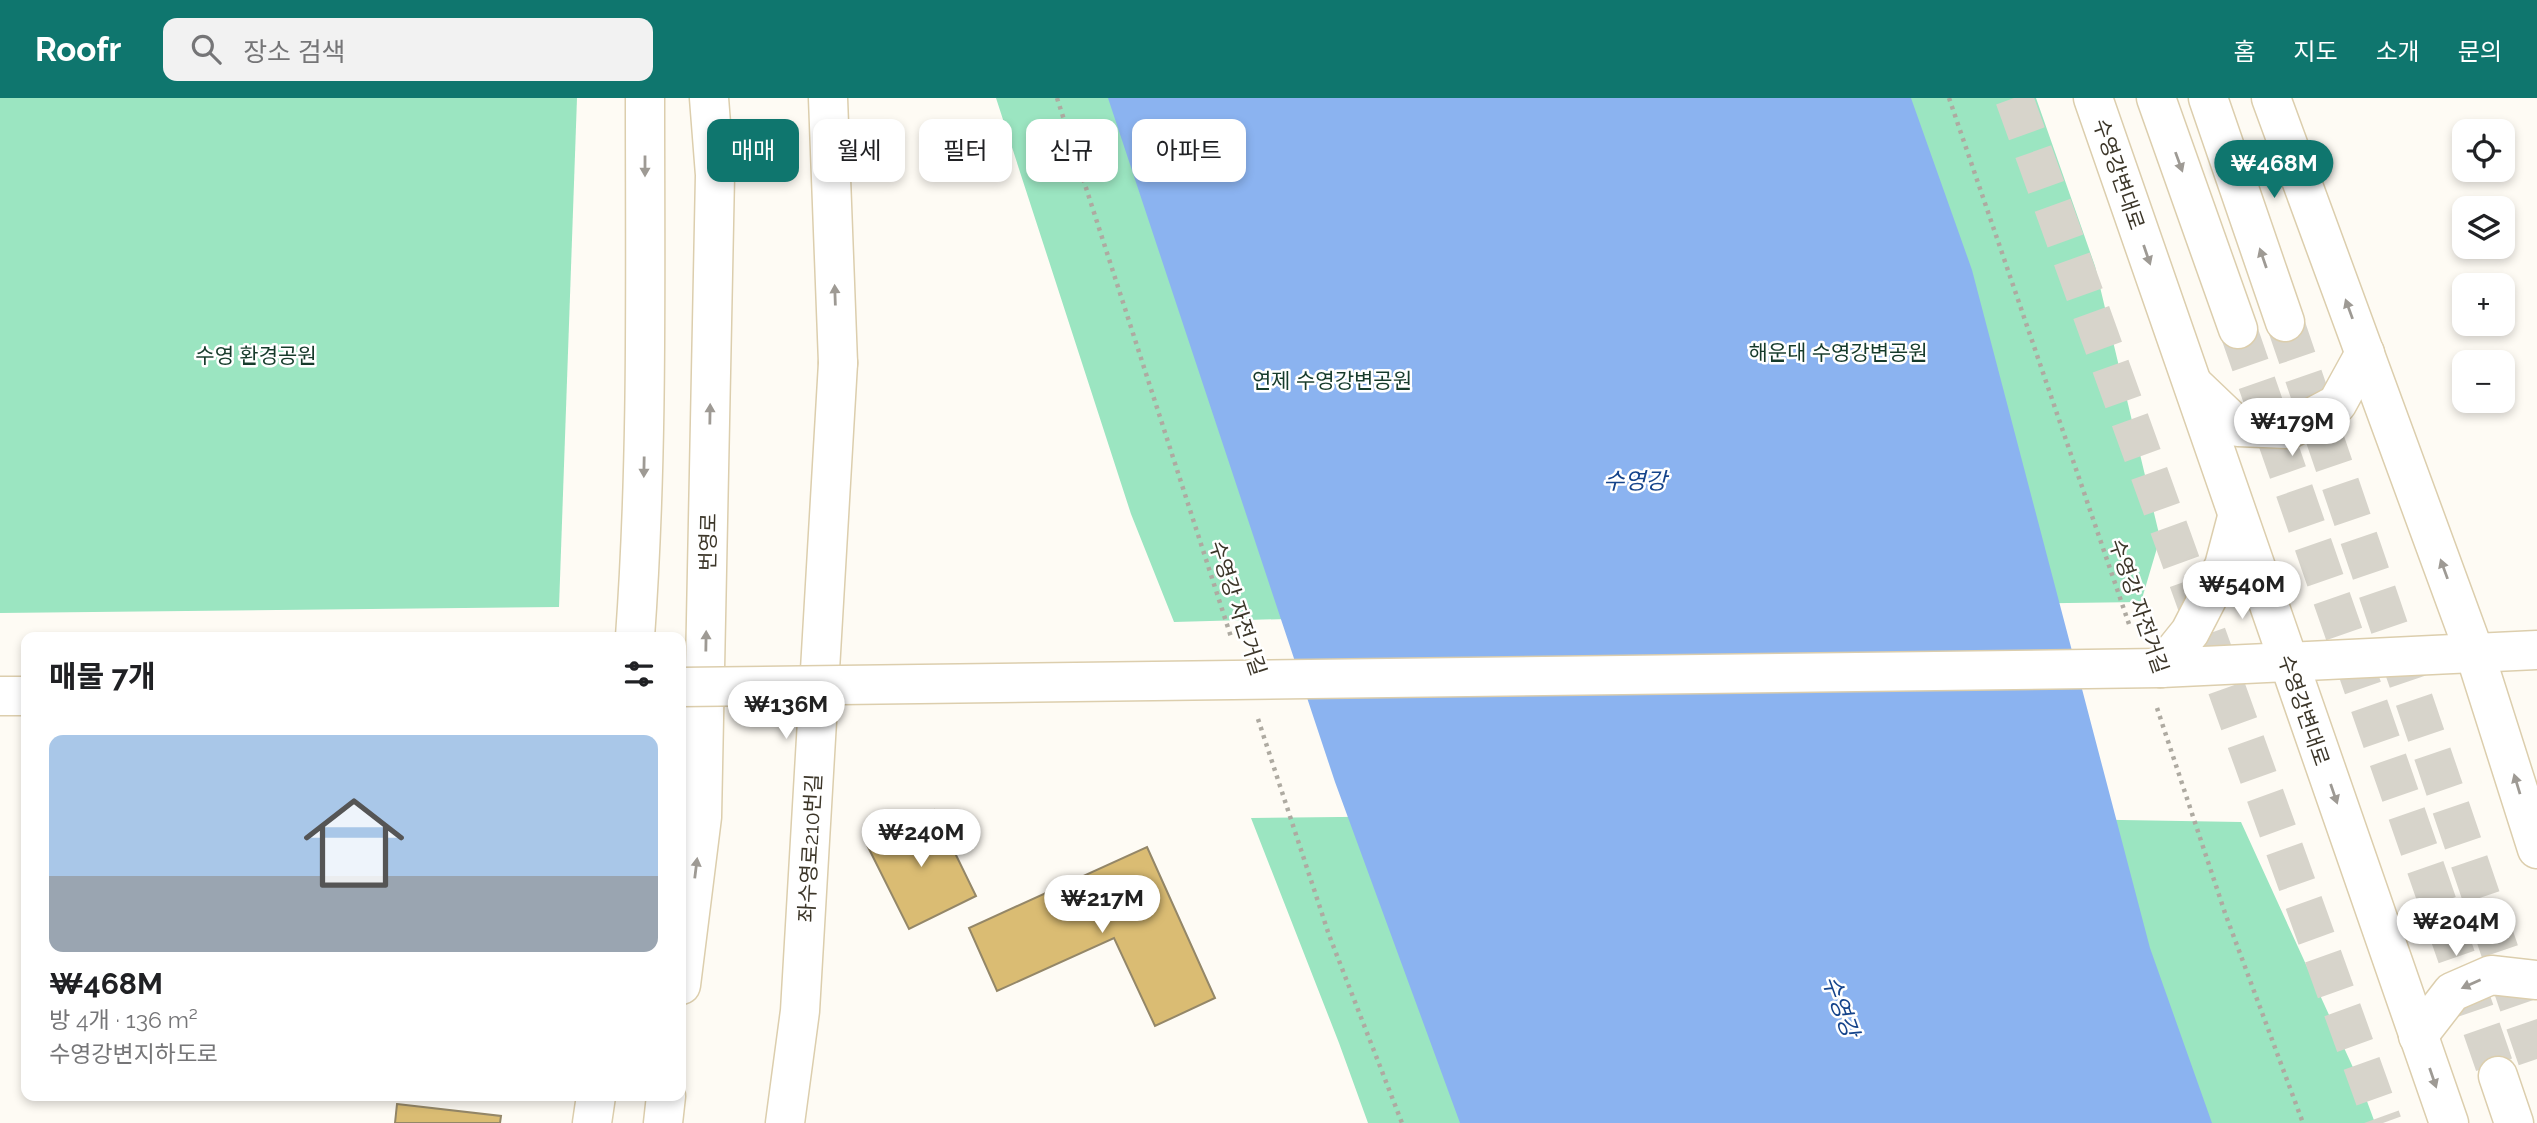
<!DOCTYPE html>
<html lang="ko">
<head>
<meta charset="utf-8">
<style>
	:root { --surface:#fff; --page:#f2f2f2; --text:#202124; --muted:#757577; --line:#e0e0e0; --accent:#0f766e }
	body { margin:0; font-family:Raleway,"Noto Sans KR",sans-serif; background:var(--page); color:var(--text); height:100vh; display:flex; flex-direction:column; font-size:26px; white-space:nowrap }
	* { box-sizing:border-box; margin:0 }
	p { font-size:23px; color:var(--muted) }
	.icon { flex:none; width:38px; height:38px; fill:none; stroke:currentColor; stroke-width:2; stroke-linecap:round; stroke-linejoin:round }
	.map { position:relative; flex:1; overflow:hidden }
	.details { position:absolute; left:21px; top:534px; width:665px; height:469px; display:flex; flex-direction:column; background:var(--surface); border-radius:14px; box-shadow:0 4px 10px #0003 }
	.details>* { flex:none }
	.banner { position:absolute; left:707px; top:21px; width:665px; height:63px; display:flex; gap:14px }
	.controls { position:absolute; left:2452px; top:21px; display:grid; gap:14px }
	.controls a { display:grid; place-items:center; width:63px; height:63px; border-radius:14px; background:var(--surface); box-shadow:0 4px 10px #0003; font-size:35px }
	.price { position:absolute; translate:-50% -60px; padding:0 16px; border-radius:24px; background:#fff; color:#222; font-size:23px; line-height:46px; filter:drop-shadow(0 2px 4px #0008) }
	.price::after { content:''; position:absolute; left:50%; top:42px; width:21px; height:16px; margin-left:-10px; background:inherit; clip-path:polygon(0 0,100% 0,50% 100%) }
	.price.selected { background:var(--accent); color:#fff }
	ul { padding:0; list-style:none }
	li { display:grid; align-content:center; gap:14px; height:371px; padding:0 28px }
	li+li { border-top:2px solid var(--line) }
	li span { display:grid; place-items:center; height:217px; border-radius:14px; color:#555 }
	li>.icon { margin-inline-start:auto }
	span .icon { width:126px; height:126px; fill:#fffc; stroke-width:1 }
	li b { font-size:30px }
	h2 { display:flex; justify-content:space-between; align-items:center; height:84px; padding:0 28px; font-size:30px }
	.chip { padding:0 24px; border-radius:14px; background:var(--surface); box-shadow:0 4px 10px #0003; font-size:24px; line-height:63px }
	.chip.selected { background:var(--accent); color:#fff }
	header { display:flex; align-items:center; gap:42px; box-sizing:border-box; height:98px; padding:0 35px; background:var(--accent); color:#fff }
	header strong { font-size:33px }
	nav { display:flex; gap:38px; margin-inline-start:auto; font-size:24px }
	.search { width:490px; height:63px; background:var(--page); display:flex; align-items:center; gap:18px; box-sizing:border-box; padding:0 24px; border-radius:14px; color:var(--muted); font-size:26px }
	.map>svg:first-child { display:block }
	.green { fill:#9be5c1 }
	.water { fill:#8bb3f0 }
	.building { fill:#dabc73; stroke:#948768; stroke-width:2 }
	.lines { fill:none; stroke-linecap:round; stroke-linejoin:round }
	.secondary-tunnel { stroke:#d7d4cb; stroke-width:38; stroke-dasharray:38 19; stroke-linecap:butt }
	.highway-tunnel { stroke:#d7d4cb; stroke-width:38; stroke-dasharray:38 19; stroke-linecap:butt }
	.secondary-casing { stroke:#dccead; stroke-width:41 }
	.highway-casing { stroke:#dccead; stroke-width:41 }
	.path { stroke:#aeaaa1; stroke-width:4.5; stroke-dasharray:3.5 5; stroke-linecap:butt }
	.secondary { stroke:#fff; stroke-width:38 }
	.highway { stroke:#fff; stroke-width:38 }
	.secondary-bridge-casing { stroke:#dccead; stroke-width:41; stroke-linecap:butt }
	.secondary-bridge { stroke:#fff; stroke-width:38 }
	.oneway { fill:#9e9a94 }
	.labels { text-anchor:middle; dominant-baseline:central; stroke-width:5; stroke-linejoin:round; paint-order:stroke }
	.street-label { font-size:21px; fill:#3c3629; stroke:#fff }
	.park-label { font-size:21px; fill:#163b2b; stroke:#fff }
	.water-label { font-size:23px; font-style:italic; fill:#15448b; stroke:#fff }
</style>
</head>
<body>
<header>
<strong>Roofr</strong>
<div class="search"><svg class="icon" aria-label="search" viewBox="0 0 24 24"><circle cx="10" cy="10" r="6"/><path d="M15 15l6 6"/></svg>장소 검색</div>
<nav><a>홈</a><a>지도</a><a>소개</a><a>문의</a></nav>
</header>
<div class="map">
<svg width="2537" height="1025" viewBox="0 0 2537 1025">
	<rect width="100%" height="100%" fill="#fefbf4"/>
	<!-- green -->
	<g class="green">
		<path d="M0,0H577L559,509L0,515Z"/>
		<path d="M996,0H2036L2095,168L2160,440L2141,504L1654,511L1174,524L1131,416Z"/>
		<path d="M1706,715L2241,724L2361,987L2375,1025H1368L1339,945L1251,720Z"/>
	</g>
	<!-- water -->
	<path class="water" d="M1108,0H1911L1972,172L2150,850L2212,1025H1460L1335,684Z"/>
	<!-- building -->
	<g class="building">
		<path d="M934,712L976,798L909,831L866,745Z"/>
		<path d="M1147,749L1215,900L1155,928L1114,840L997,893L969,830Z"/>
		<path d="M397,1006L501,1018L500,1025H395Z"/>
	</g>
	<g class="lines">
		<!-- secondary-tunnel -->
		<g class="secondary-tunnel">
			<path d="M2285,224L2537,962"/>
			<path d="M2238,231L2498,978"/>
		</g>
		<!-- highway-tunnel -->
		<path class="highway-tunnel" d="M2014,0L2383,1025"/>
		<defs>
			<g id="secondary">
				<path d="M2093,0L2449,1025"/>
				<path d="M2156,0L2238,231"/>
				<path d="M2208,0L2285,224"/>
				<path d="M2271,0L2475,556L2537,751"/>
				<path d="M2195,288L2238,329L2290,331L2337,306L2365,255"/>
				<path d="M2161,570L2537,552"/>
				<path d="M2161,570L2190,534L2224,468L2237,419"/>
				<path d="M0,598H26"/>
				<path d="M2418,938L2452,894L2491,877L2537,882"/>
				<path d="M2498,978L2514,1025"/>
				<path d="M785,1025L800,913L838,265"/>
			</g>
			<g id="highway">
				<path d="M828,0L838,265"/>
				<path d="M635,539C648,360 645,180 645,0"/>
				<path d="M681,887L702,719L715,77L709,0"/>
				<path d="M592,1025L596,998"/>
				<path d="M663,1025L666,998"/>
			</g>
		</defs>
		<!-- secondary casing -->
		<use href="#secondary" class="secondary-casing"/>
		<!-- highway casing -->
		<use href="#highway" class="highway-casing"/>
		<!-- path -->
		<g class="path">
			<path d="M1057,0L1232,542"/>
			<path d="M1949,0L2130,529"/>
			<path d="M2157,610L2225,815L2303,1025"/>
			<path d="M1258,621L1329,837L1402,1025"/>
		</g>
		<!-- secondary -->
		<use href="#secondary" class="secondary"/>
		<!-- highway -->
		<use href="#highway" class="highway"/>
		<defs>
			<path id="secondary-bridge" d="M681,589L2161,570"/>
		</defs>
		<!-- secondary-bridge casing -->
		<use href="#secondary-bridge" class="secondary-bridge-casing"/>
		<!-- secondary-bridge -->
		<use href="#secondary-bridge" class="secondary-bridge"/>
	</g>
	<!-- one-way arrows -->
	<defs><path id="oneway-solid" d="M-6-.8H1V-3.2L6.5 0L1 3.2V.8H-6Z" transform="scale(1.75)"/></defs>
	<g class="oneway">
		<use href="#oneway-solid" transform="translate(2179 64) rotate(70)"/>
		<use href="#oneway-solid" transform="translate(645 68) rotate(90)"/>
		<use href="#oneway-solid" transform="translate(2147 157) rotate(71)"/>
		<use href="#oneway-solid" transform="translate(2263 160) rotate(-109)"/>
		<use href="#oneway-solid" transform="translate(835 197) rotate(-92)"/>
		<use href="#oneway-solid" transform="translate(2349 211) rotate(-110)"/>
		<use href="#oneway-solid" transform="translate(710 316) rotate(-89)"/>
		<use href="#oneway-solid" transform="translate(644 369) rotate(91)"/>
		<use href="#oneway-solid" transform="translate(2444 471) rotate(-110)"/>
		<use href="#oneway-solid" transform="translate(706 543) rotate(-89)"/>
		<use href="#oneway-solid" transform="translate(2517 686) rotate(-107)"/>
		<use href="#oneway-solid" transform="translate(2334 696) rotate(71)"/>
		<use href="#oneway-solid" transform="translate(696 770) rotate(-83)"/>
		<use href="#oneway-solid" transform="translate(2471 886) rotate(156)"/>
		<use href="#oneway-solid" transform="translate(2433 980) rotate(71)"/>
	</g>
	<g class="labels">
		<!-- street labels -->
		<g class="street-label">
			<text transform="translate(2119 76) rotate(71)">수영강변대로</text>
			<text transform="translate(708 444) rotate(-89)">번영로</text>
			<text transform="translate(2139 508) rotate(71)">수영강 자전거길</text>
			<text transform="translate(1238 510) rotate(72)">수영강 자전거길</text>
			<text transform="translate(2304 612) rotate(71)">수영강변대로</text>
			<text transform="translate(810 750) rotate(-87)">좌수영로210번길</text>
		</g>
		<!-- park labels -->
		<g class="park-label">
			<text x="1838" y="254">해운대 수영강변공원</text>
			<text x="256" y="257">수영 환경공원</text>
			<text x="1332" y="282">연제 수영강변공원</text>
		</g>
		<!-- water labels -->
		<g class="water-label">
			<text x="1635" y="382">수영강</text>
			<text transform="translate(1841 908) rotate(70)">수영강</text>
		</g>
	</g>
</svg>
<div class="controls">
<a><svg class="icon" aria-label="locate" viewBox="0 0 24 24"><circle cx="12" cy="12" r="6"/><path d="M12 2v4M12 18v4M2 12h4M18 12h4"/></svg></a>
<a><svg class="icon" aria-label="layers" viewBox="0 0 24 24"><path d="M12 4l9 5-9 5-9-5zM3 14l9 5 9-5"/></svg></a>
<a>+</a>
<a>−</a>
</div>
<b class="price selected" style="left:2274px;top:102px">₩468M</b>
<b class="price" style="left:2292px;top:360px">₩179M</b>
<b class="price" style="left:2242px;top:523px">₩540M</b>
<b class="price" style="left:786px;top:643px">₩136M</b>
<b class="price" style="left:921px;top:771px">₩240M</b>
<b class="price" style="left:1102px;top:837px">₩217M</b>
<b class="price" style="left:2456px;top:860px">₩204M</b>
<div class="banner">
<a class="chip selected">매매</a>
<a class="chip">월세</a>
<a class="chip">필터</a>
<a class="chip">신규</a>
<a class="chip">아파트</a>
</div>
<section class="details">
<h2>매물 7개<svg class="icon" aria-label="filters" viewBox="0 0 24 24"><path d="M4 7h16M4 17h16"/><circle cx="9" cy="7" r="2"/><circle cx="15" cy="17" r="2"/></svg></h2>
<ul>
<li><span style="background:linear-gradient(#a9c7e8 65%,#9aa5b1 0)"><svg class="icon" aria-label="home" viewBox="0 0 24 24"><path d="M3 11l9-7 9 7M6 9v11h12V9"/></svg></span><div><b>₩468M</b><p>방 4개 · 136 m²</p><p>수영강변지하도로</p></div></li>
</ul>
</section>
</div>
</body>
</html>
